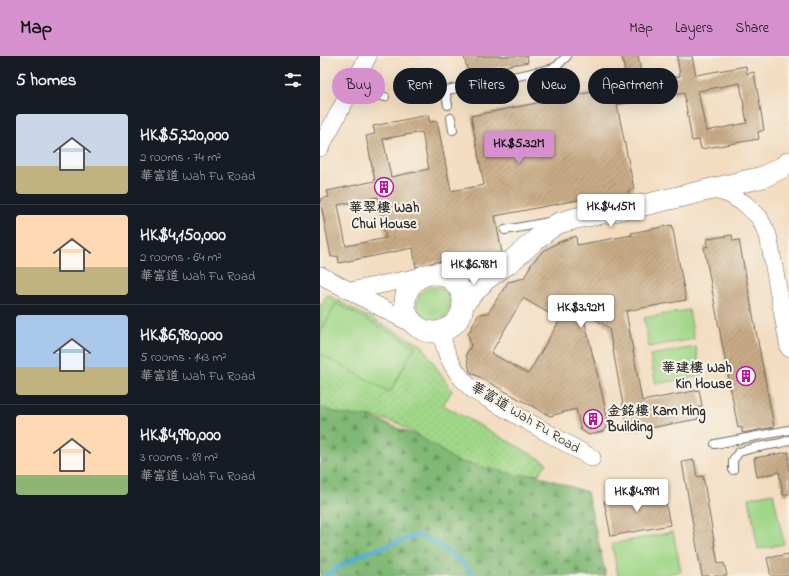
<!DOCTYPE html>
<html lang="en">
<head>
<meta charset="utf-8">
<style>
	:root { --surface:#171b24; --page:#20242c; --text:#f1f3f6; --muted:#9ea1a6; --line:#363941; --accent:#d690ce }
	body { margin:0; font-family:"Indie Flower","LXGW WenKai TC",sans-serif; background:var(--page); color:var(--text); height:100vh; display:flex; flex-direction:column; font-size:15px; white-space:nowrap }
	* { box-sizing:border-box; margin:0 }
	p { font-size:13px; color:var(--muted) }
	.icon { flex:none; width:22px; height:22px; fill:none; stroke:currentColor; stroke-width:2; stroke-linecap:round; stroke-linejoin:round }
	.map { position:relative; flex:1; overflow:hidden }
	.drawer { display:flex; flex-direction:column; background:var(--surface); width:320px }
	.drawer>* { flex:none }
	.hud { position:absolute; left:12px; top:12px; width:380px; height:36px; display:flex; gap:8px }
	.price { position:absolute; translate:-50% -34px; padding:0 9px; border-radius:4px; background:#fff; color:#222; font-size:13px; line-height:26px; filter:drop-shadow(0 1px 2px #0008) }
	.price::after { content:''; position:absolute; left:50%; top:24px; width:12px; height:9px; margin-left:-6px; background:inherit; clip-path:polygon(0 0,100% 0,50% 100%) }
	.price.selected { background:var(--accent); color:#111 }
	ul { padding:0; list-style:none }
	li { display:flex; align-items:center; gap:12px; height:100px; padding:0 16px }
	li+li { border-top:1px solid var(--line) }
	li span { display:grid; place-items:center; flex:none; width:112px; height:80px; border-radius:4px; color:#555 }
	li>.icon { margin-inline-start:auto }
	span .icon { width:48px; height:48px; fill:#fffc; stroke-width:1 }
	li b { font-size:17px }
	h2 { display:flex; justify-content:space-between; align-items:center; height:48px; padding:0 16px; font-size:17px }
	.chip { padding:0 14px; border-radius:18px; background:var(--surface); box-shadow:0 4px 16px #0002; font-size:14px; line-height:36px }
	.chip.selected { background:var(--accent); color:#111 }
	header { display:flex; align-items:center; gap:24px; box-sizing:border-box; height:56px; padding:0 20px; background:var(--accent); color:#111 }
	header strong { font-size:19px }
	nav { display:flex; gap:22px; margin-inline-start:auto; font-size:14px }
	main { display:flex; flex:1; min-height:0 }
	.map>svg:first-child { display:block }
	.grass { fill:url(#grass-tufts); stroke:#66815a }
	.forest { fill:url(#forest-firs); stroke:#567250 }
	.park { fill:url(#park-dots); stroke:#66815a }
	.garden { fill:#a1d788; stroke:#66815a }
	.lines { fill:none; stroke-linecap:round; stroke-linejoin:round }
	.stream { stroke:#53aed1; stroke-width:4.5 }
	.building { fill:url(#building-hatch); fill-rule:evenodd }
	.service-casing { stroke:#71695f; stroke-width:10 }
	.minor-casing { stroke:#71695f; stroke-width:18 }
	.tertiary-casing { stroke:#71695f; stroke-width:22 }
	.service { stroke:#fff; stroke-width:8 }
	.minor { stroke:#fff; stroke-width:17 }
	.tertiary { stroke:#fff; stroke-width:21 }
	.labels { text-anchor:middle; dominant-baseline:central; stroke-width:4; stroke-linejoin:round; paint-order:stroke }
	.poi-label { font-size:14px; font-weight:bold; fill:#2b2b2b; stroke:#f7f3e8 }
	.street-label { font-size:14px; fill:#2b2b2b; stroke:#f7f3e8 }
</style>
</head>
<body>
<header>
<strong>Map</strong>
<nav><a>Map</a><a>Layers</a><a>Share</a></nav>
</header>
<main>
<section class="drawer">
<h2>5 homes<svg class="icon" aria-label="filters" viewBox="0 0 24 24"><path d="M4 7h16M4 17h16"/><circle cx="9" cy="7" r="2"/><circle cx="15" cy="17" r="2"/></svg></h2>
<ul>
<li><span style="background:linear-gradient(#c9d6e8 65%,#c2b280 0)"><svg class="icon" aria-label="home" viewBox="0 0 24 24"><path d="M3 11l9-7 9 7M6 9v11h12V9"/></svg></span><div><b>HK$5,320,000</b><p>2 rooms · 74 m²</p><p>華富道 Wah Fu Road</p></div></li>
<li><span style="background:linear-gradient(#ffd9b3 65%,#c2b280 0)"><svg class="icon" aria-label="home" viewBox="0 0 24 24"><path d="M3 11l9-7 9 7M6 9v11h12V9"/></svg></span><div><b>HK$4,150,000</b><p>2 rooms · 64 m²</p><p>華富道 Wah Fu Road</p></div></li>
<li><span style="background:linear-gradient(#a9c7e8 65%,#c2b280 0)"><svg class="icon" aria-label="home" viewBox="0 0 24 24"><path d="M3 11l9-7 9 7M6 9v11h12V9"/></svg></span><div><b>HK$6,980,000</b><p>5 rooms · 143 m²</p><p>華富道 Wah Fu Road</p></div></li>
<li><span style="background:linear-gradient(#ffd9b3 75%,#8fb573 0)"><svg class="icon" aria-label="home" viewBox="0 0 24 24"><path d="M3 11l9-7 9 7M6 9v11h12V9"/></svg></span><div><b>HK$4,990,000</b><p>3 rooms · 89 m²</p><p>華富道 Wah Fu Road</p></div></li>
</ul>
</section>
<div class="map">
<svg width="469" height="520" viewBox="0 0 469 520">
	<defs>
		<pattern id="grass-tufts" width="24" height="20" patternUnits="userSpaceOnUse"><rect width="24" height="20" fill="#a1d788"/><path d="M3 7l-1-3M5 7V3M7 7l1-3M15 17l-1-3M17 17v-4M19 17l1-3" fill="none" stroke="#8bb976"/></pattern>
		<pattern id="forest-firs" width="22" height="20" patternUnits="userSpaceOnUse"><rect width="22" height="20" fill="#80b874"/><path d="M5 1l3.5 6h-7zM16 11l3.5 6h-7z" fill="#69965f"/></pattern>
		<pattern id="park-dots" width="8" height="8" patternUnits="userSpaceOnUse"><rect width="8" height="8" fill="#a1d788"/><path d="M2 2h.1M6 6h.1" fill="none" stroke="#8bb976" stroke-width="1.8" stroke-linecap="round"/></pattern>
		<pattern id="building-hatch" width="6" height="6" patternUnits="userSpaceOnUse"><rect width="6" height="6" fill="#c9ab86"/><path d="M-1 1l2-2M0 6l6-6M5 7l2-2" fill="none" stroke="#a38b6e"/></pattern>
	</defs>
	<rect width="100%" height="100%" fill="#f7f3e8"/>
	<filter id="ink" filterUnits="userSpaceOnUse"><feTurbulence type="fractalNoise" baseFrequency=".025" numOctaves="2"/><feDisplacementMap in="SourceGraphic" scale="8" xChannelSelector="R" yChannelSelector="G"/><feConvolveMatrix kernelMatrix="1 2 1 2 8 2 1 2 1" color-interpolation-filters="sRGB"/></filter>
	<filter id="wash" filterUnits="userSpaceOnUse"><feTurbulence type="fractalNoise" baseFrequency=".012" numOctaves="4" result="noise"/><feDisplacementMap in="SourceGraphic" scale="16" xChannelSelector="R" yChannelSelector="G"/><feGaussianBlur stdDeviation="0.9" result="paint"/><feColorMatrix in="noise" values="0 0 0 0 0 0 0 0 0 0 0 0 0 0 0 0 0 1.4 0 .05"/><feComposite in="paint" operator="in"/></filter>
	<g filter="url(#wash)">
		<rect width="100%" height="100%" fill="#f3dcc0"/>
		<!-- grass -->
		<circle class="grass" cx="114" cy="248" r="17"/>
		<!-- forest -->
		<path class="forest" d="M0,332L6,344L93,378L267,436L286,520H0Z"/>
		<!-- park -->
		<path class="park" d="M7,239L103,290L108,299L132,335L123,349L227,407L219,418L198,419L137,405L117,391L78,367L53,361L21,358L0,351V250Z"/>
		<!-- garden -->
		<g class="garden">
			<path d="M16,247L95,290L70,336L0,298V278Z"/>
			<path d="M369,254L374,283L329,291L324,262Z"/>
			<path d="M376,291L381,320L336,328L330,299Z"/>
			<path d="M453,437L464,488L438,493L429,442Z"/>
			<path d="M353,476L361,515L336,520H298L292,488Z"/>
		</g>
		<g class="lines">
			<!-- stream -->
			<path class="stream" d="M5,520L40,499L99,479L118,488L144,508L154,520"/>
		</g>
		<g id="blocks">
			<!-- building -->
			<g class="building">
				<path d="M144,0H207L208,6L148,17Z"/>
				<path d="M302,0H318L323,27L360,20L357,0H372L376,19L426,10L427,18L434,16L444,74L438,76L439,83L381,93L379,84L372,85L364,37L297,49L314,133L308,135L309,139L295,142L294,137L175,160L182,197L153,202L114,206L108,208L106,210L96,211L93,192L19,207L18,200L11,201L0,143L9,141L7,135L55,125L46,80L55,78L53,70L108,59L110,66L117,65L131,135L164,129L151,60L307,29ZM420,27L427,67L386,75L378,35ZM102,76L109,113L71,121L63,83ZM58,141L66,182L26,190L18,149Z"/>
				<path d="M352,169L366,244L306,255L322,345L379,334L382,350L376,352L378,363L308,376L289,272L262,254L289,368L284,375L269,379L261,374L256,353L230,360L150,316L146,298L151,290L148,278L159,258L168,257L188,226L204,222L212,207L222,196L237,187L256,180L257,189L312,179L311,177ZM203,242L240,264L208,318L171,297Z"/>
				<path d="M412,179L413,185L419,184L454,371L422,377V371L418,372L384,191L388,190L387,183Z"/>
				<path d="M469,396V438L463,439L459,416L437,421L434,402Z"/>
				<path d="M374,404L377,421L383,420L398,508L404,507L407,520H382L362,406Z"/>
				<path d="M343,434L350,469L291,480L284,445Z"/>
				<path d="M469,498V520H451L447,502Z"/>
			</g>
		</g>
	</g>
	<g filter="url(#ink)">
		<use href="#blocks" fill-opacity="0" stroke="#71695f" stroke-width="1"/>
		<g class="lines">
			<defs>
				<g id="service">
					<path d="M35,26C45,31 54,39 65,41"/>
					<path d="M150,30L231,13L237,10L247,0"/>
					<path d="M125,34L128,49"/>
					<path d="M118,36L137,32"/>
					<path d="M90,41L104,38"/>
					<path d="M131,62L133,74"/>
					<path d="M185,174L229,166"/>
					<path d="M395,388L469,374"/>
					<path d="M413,414V404L419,396L433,392L461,387L469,384"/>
				</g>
				<g id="minor">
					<path d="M0,92L35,26L48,0"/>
					<path d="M390,133L409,138L425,148L439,161L448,179L469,292"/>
					<path d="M0,219L94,269"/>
					<path d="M30,235L104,220"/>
					<path d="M122,276C123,298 137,320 154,335L272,402"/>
				</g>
				<g id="tertiary">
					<circle cx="114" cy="247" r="29"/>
					<path d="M115,218L155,214L181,209"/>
					<path d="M143,248L165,224L189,207L225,176L232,171L239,167L257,162L320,150L443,121L463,111L469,106"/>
				</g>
			</defs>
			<!-- service casing -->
			<use href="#service" class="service-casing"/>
			<!-- minor casing -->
			<use href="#minor" class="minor-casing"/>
			<!-- tertiary casing -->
			<use href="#tertiary" class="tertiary-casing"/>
			<!-- service -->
			<use href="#service" class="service"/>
			<!-- minor -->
			<use href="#minor" class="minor"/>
			<!-- tertiary -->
			<use href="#tertiary" class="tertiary"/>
		</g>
	</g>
	<!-- icons -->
	<defs>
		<symbol id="building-ring" viewBox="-11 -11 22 22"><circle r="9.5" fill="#f7f3e8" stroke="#b5179e" stroke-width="1.5"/><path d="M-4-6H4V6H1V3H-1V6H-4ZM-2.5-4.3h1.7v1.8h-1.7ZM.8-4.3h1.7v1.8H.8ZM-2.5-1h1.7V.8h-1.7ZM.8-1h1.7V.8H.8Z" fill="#b5179e"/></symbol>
	</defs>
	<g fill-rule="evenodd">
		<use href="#building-ring" x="53" y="120" width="22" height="22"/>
		<use href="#building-ring" x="415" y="309" width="22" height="22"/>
		<use href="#building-ring" x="262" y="352" width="22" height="22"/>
	</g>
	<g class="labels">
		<!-- poi labels -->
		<g class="poi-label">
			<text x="64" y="152">華翠樓 Wah<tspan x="64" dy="16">Chui House</tspan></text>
			<text x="412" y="312" text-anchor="end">華建樓 Wah<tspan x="412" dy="16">Kin House</tspan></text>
			<text x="287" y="355" text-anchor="start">金銘樓 Kam Ming<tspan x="287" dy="16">Building</tspan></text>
		</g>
		<!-- street labels -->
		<g class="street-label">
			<text transform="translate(205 362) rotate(31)">華富道 Wah Fu Road</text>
		</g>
	</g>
</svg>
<b class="price selected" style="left:199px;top:109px">HK$5.32M</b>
<b class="price" style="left:291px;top:172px">HK$4.15M</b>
<b class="price" style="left:154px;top:230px">HK$6.98M</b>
<b class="price" style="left:261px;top:273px">HK$3.92M</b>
<b class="price" style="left:317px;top:457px">HK$4.99M</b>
<div class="hud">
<a class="chip selected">Buy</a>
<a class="chip">Rent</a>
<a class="chip">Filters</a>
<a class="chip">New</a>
<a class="chip">Apartment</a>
</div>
</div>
</main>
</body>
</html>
